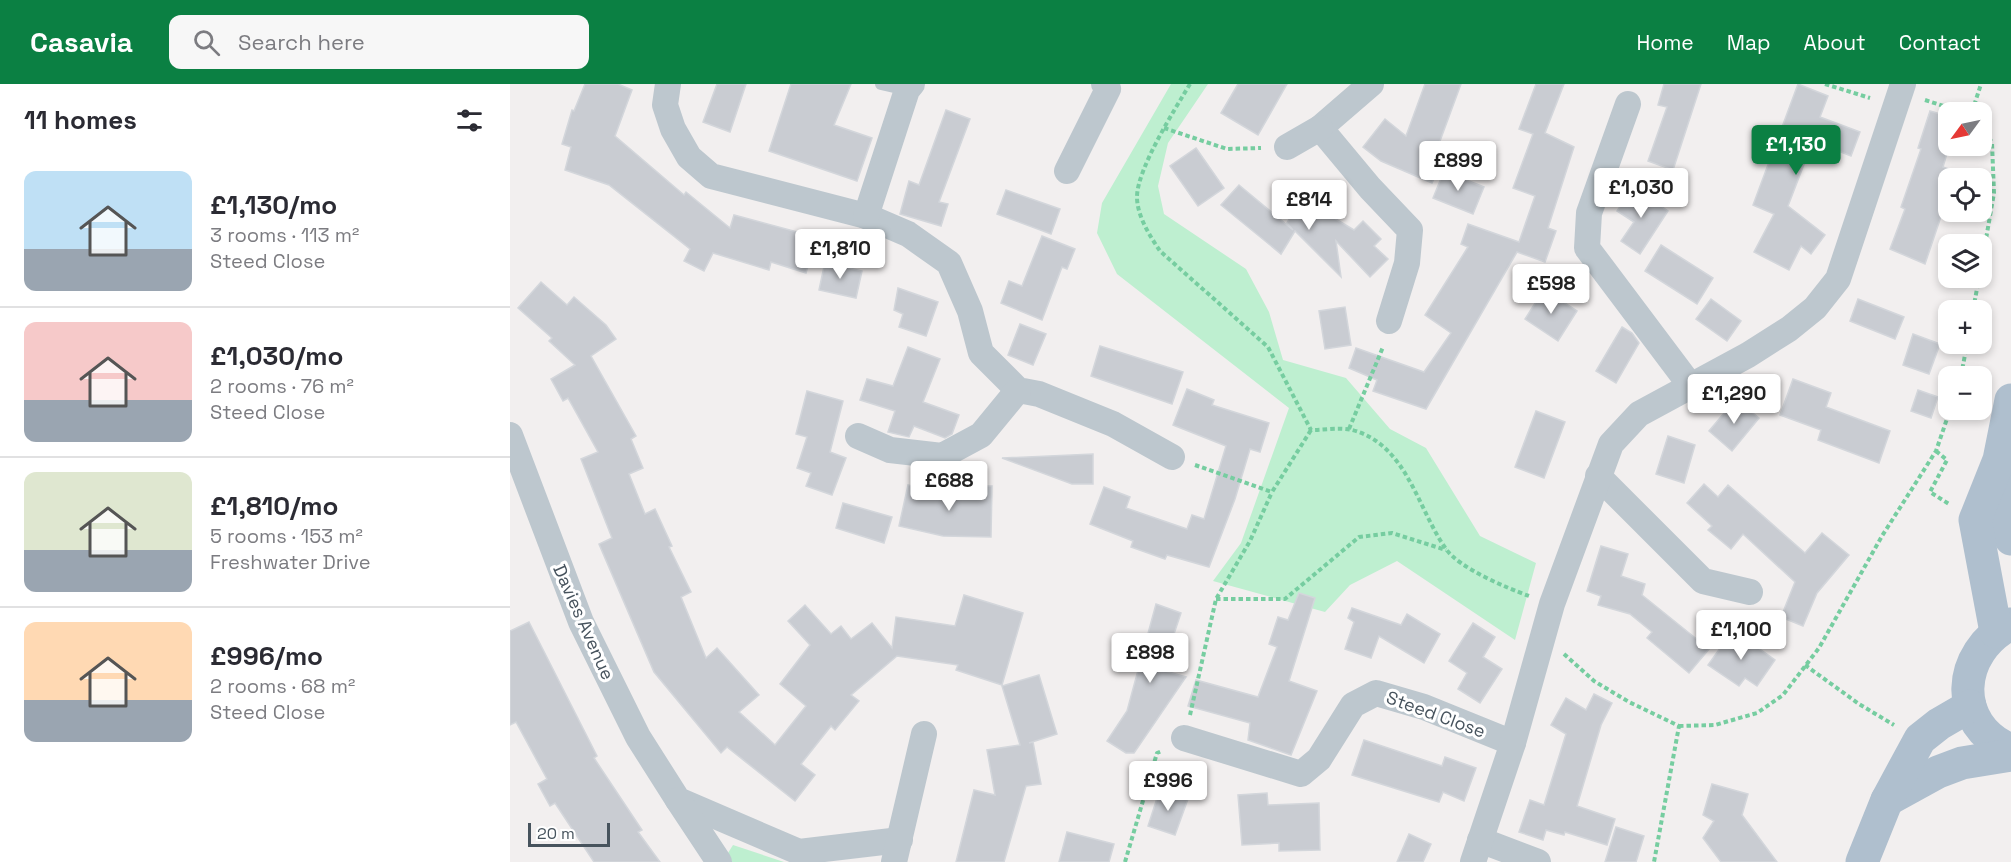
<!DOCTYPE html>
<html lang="en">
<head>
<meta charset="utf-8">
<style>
	:root { --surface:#fff; --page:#f7f7f7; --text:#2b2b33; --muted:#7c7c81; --line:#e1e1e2; --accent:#0b8043 }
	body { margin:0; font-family:"Space Grotesk",sans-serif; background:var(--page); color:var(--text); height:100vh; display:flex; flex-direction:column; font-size:22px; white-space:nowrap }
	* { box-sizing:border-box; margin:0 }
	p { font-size:20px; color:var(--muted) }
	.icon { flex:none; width:33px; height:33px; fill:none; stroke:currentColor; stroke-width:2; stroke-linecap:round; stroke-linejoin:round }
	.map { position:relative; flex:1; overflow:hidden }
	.side { display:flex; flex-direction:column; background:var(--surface); width:510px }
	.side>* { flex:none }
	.needle { width:39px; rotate:237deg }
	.tools { position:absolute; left:1428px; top:18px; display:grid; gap:12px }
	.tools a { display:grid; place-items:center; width:54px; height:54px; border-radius:12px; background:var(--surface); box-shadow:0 3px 9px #0003; font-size:30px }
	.scale { position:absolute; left:18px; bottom:15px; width:82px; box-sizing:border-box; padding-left:6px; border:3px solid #47535d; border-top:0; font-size:16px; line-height:21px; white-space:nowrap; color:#47535d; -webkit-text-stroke:4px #fff; paint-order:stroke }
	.price { position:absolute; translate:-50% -51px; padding:0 14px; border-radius:6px; background:#fff; color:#222; font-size:20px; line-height:39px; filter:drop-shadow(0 2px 3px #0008) }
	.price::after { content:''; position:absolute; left:50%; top:36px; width:18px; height:14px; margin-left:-9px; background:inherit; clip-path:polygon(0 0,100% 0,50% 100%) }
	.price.current { background:var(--accent); color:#fff }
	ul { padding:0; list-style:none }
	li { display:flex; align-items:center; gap:18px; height:150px; padding:0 24px }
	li+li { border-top:2px solid var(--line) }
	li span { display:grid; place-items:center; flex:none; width:168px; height:120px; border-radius:12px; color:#555 }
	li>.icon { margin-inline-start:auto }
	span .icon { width:72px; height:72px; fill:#fffc; stroke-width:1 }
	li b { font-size:26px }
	h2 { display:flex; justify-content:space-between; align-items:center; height:72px; padding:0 24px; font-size:26px }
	header { display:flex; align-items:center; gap:36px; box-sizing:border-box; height:84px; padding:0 30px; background:var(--accent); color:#fff }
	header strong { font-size:28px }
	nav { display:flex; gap:33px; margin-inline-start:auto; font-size:21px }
	.search { width:420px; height:54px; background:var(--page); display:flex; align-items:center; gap:15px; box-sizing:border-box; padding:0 21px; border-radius:12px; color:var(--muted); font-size:22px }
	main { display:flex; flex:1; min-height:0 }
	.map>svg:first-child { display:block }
	.green { fill:#beefd0 }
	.building { fill:#c9ccd2; stroke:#d3d6db; stroke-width:1.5 }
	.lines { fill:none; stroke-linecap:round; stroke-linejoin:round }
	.path { stroke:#76cda0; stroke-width:4; stroke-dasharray:4.5 3; stroke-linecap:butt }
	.service { stroke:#bdc7ce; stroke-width:12 }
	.minor { stroke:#bdc7ce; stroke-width:26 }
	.primary { stroke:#afbfce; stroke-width:33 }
	.labels { text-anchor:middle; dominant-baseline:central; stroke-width:6; stroke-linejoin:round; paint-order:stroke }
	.street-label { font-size:18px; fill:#47535d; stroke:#fff }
</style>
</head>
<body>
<header>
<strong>Casavia</strong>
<div class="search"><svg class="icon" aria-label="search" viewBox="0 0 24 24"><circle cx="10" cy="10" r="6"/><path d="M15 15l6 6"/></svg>Search here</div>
<nav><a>Home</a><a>Map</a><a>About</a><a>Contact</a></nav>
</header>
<main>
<section class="side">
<h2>11 homes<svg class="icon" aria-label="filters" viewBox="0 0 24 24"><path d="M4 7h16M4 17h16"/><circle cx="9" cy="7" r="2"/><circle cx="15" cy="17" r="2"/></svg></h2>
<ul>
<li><span style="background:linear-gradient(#bfe0f5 65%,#9aa5b1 0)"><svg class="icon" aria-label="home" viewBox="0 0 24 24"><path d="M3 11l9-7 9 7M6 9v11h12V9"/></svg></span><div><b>£1,130/mo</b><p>3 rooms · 113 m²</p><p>Steed Close</p></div></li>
<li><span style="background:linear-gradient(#f6c9c9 65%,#9aa5b1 0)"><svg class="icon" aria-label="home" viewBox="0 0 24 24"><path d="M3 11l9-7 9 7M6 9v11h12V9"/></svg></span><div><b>£1,030/mo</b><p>2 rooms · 76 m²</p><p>Steed Close</p></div></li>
<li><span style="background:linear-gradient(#dfe7d0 65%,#9aa5b1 0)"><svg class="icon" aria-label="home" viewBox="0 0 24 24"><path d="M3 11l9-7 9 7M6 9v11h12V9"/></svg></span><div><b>£1,810/mo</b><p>5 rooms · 153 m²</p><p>Freshwater Drive</p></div></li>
<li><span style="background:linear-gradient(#ffd9b3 65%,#9aa5b1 0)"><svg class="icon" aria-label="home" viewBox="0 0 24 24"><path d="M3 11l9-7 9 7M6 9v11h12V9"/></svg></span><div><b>£996/mo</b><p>2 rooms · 68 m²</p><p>Steed Close</p></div></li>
</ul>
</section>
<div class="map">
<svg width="1501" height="778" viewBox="0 0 1501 778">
	<rect width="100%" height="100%" fill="#f2efef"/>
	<!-- green -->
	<g class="green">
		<path d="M661,0H698L658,59L648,102L654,130L736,185L759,228L773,276L836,294L880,345L916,364L970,452L1026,479L1005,556L887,477L840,501L815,528L703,497L731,459L779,324L607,190L587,149L592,119Z"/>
		<path d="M223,761L274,778H222L218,769Z"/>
	</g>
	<!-- building -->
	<g class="building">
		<path d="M75,0H108L122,6L105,52L174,111L176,108L220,144L224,131L306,153L296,189L261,178L259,186L203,169L194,187L174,177L180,165L99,101L55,86L61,63L52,60L62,26L64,27Z"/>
		<path d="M207,0H236L220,48L193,38Z"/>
		<path d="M281,0H341L324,41L362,54L347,97L259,67Z"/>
		<path d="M728,0H777L748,51L711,29Z"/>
		<path d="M915,0H951L923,76L931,79L922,99L871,77L853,63L875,35L896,52Z"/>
		<path d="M1026,0H1054L1035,49L1064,63L1038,144L1046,147L1035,178L1007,168L916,325L863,307L867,296L839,284L846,264L914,288L941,249L915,231L958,163L951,160L958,140L1009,158L1025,112L1003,104L1023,50L1009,45Z"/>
		<path d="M1154,0H1191L1163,86L1138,77L1157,23L1148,21Z"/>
		<path d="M1288,0L1318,12L1310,33L1350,48L1341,72L1303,57L1278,122L1315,151L1301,170L1291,162L1279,186L1244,168L1264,130L1243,121Z"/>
		<path d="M436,26L460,35L429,118L438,120L431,142L390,130L399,97L409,101Z"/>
		<path d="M1420,27L1438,32V66L1433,83L1447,88L1445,94H1438V112L1415,180L1380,165L1395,125L1391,123L1411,65L1408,64Z"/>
		<path d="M686,64L714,104L688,122L660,82Z"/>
		<path d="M934,87L974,103L963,130L923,114Z"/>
		<path d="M729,101L783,146L777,139L791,114L844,146L853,137L871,155L864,162L878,175L860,193L826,157L831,193L785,147L771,170L711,121Z"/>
		<path d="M1123,103L1158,127L1130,170L1111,157L1124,138L1107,127Z"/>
		<path d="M496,106L550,125L541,150L487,130Z"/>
		<path d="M532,152L565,165L557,185L552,183L532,236L491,219L499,197L512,202Z"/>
		<path d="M1151,161L1203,194L1187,220L1135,187Z"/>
		<path d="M315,178L352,187L346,214L309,206Z"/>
		<path d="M31,198L57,221L64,213L96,241L106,255L81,272L126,352L121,355L133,384L119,390L135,430L145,425L162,462L159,463L181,508L171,513L196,574L207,564L249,611L229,628L265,661L296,622L270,600L300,561L278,537L295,521L321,550L331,542L341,555L362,539L382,564L386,533L445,542L454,511L513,529L492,601L446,586L448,581L387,572L341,611L349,617L325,646L321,642L291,680L305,691L285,717L217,663L211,669L144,588L89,460L102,454L71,375L88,368L58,314L53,317L41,295L65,281L39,257L42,254L8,224Z"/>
		<path d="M388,204L428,218L416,252L389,243L393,230L384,226Z"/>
		<path d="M1034,205L1067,227L1048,257L1015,235Z"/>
		<path d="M1201,215L1231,237L1217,257L1186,235Z"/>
		<path d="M1348,215L1394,233L1385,255L1340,237Z"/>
		<path d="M835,223L841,261L815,265L809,227Z"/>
		<path d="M510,240L536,250L523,281L498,271Z"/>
		<path d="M1112,243L1122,249L1129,259L1106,299L1086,287Z"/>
		<path d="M1403,250L1430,260L1419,290L1393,281Z"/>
		<path d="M590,262L673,288L662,320L581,292Z"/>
		<path d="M398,263L430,275L413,318L449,331L442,350L435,354L404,342L399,353L378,348L385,327L350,316L357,295L383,302Z"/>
		<path d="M1283,295L1321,309L1316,323L1380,347L1369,379L1308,356L1311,346L1270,331Z"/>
		<path d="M677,305L704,316L702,321L759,339L750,368L740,365L725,415L699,483L657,471L655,475L621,463L623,457L580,440L594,403L620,413L616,424L677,445L682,431L694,435L716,362L663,341Z"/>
		<path d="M1408,306L1428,313L1421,334L1401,327Z"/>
		<path d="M297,307L333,317L320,368L336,374L322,411L296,402L301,389L287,384L297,353L286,350Z"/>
		<path d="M1226,315L1249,334L1222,367L1199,347Z"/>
		<path d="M1026,327L1055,338L1034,394L1005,383Z"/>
		<path d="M1158,352L1185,361L1174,399L1146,390Z"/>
		<path d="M583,370V400H562L492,374Z"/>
		<path d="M1194,400L1208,413L1218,401L1295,469L1312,449L1339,471L1307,509L1293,542L1271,533L1285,498L1233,450L1221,465L1198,446L1202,442L1177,419Z"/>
		<path d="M398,401L451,413V402H482L481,453L433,452L389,442Z"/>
		<path d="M333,419L382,433L374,459L326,444Z"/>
		<path d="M1091,462L1118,470L1111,492L1135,500L1132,511L1199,565L1179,589L1137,554L1142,548L1120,530L1088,521L1091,512L1077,507Z"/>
		<path d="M789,509L805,514L779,597L807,607L781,671L738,656L740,639L678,622L686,596L748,613L767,563L759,560L768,533L778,536Z"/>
		<path d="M646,520L671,529L652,586L676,593L624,669H616L597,657L617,627Z"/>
		<path d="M842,524L891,541L897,530L930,550L914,579L869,552L861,574L835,565L844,538L838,534Z"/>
		<path d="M19,538L87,672L84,674L132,746L128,748L150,778H84L45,719L40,722L28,700L37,695L6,638L0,641V547Z"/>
		<path d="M963,539L985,553L973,573L992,585L970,619L948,605L957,589L939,577Z"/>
		<path d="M1223,546L1265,576L1247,602L1235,594L1229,602L1198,581Z"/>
		<path d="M529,591L547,650L519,659L523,658L531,700L516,702L494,778H446L464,706L485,711L477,666L510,661L492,602Z"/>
		<path d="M1084,610L1102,619L1091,641L1067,722L1105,735L1097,761L1055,748L1054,751L1036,746L1033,756L1009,748L1020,716L1034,721L1056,650L1041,641L1056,614L1076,626Z"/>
		<path d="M854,656L932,682L935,673L966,684L954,717L933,708L929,718L842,691Z"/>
		<path d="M1202,700L1238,710L1232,731L1267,778H1211L1193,754L1204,737L1193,731Z"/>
		<path d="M650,705L678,715L665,751L638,742Z"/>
		<path d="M757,709L758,721L809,719L810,766L769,767V759L732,761L728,711Z"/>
		<path d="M1106,743L1134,752L1126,778H1095Z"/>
		<path d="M557,748L604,760L599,778H549Z"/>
		<path d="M899,750L921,760L913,778H887Z"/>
	</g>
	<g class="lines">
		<!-- path -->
		<g class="path">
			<path d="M680,0C665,25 627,85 627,113C627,132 640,152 650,167L758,263L801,346C814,346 830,343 842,346C897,360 908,426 936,465C949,484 997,504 1019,512"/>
			<path d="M1315,0L1360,14"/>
			<path d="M1415,16L1452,28"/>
			<path d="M1462,28L1471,0"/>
			<path d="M1472,40L1482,59L1484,109L1472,178"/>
			<path d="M654,44L717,65L751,64"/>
			<path d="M1463,226L1469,194"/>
			<path d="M1451,292L1457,260"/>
			<path d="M839,345L873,263"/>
			<path d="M1426,367L1437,376L1420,408L1439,420"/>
			<path d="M685,381L762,408L801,346"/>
			<path d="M706,515H775L849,453L882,449L936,466"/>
			<path d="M1054,570L1084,597L1119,618L1169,642L1144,778"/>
			<path d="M1295,581L1349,620L1384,641"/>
			<path d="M680,631L706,515L740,457L762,408"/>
			<path d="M1169,642L1205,641L1247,629L1273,611L1309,564L1372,452L1426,367L1440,326"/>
			<path d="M615,778L647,669L652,667"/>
		</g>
		<!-- service -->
		<path class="service" d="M371,0L397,6"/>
		<!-- minor -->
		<g class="minor">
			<path d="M158,0L155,21L163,45L179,73L201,92L356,132L398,150L439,179L460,227L471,269L508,306L529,310L603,340L662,373"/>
			<path d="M861,0L810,44L860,104L900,146L897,179L879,237"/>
			<path d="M1118,20L1079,129L1077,164L1180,301"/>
			<path d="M777,63L810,44"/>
			<path d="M557,87L598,5L594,0"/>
			<path d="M356,132L397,6L402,0"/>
			<path d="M0,351L71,538L128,653L168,716L289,768L390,756"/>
			<path d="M348,352L380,366L432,372L471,351L508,306"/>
			<path d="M1088,392L1193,497L1240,508"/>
			<path d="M674,654L791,690L809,675L843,621L866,609L914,623L1003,659"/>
			<path d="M168,716L209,778"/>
			<path d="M970,756L1028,778"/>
			<path d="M384,778L414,650"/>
			<path d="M963,778L1003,659L1042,520L1101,360L1129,330L1238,271L1279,245L1305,224L1328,195L1393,0"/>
		</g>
		<!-- primary -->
		<g class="primary">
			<path d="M1489,384L1494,445L1501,455"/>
			<path d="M1501,540C1446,568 1441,641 1501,666"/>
			<path d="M1486,548L1465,436L1489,376L1501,316"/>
			<path d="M1377,716L1428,688L1452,679L1501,671"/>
			<path d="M1352,778L1377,716L1410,655L1429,640L1460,622"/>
		</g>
	</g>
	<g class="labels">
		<!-- street labels -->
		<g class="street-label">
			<text transform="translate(74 538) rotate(66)">Davies Avenue</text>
			<text transform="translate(926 630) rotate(20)">Steed Close</text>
		</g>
	</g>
</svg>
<div class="tools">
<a><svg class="needle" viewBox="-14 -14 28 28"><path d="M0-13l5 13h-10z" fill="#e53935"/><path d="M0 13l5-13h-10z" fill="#7c7c81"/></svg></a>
<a><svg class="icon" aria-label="locate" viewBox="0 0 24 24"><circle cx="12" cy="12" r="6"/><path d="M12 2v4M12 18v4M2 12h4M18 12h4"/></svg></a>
<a><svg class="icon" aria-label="layers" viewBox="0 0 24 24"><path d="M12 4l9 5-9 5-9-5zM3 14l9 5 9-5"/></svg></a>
<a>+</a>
<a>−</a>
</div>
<div class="scale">20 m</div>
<b class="price current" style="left:1286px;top:92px">£1,130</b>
<b class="price" style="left:948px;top:108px">£899</b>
<b class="price" style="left:1131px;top:135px">£1,030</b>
<b class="price" style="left:799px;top:147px">£814</b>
<b class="price" style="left:330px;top:196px">£1,810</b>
<b class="price" style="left:1041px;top:231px">£598</b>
<b class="price" style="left:1224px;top:341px">£1,290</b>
<b class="price" style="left:439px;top:428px">£688</b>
<b class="price" style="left:1231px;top:577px">£1,100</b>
<b class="price" style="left:640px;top:600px">£898</b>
<b class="price" style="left:658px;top:728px">£996</b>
</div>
</main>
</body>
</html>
